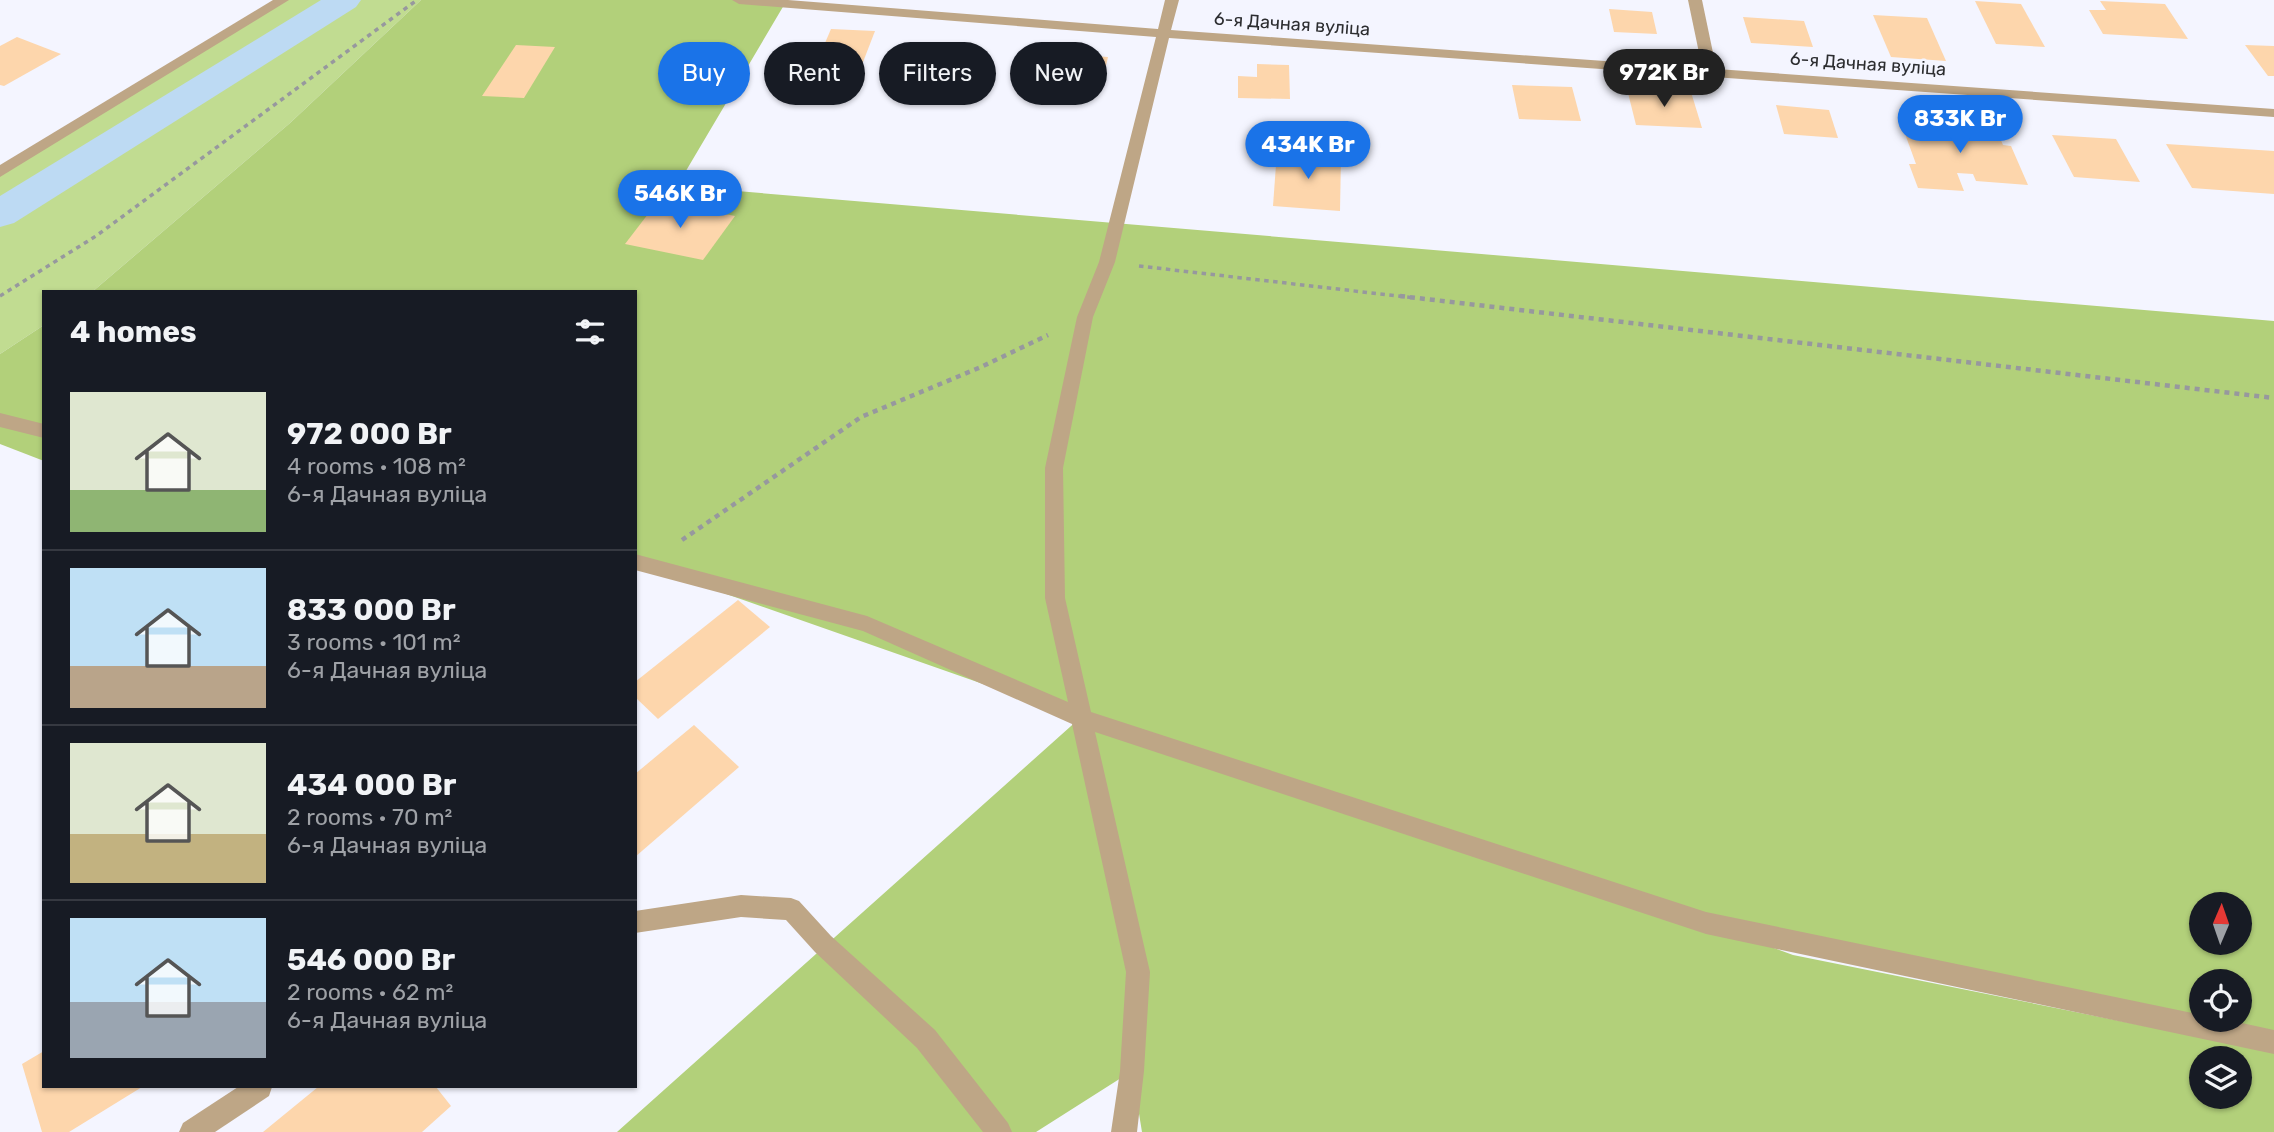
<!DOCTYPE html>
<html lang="en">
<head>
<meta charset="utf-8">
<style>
	:root { --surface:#171b24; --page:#242831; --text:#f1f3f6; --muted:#9ea1a6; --line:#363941; --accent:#1a73e8 }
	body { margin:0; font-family:Rubik,sans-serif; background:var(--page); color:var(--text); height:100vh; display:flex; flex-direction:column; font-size:26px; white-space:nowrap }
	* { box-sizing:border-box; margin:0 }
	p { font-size:23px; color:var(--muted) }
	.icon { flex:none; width:38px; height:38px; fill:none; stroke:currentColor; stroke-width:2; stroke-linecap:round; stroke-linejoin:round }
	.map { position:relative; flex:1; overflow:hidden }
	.details { position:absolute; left:42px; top:290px; width:595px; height:798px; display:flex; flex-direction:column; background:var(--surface); border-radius:0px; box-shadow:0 2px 5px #0004 }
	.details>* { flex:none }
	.guide { position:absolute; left:658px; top:42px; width:665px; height:63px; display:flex; gap:14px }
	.needle { width:46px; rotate:2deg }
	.tools { position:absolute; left:2189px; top:892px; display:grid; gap:14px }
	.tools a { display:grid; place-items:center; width:63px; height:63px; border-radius:50%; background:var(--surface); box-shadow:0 2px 5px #0004; font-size:35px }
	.price { position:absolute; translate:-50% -60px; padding:0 16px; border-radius:24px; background:var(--accent); color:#fff; font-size:23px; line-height:46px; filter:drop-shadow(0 2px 4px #0008) }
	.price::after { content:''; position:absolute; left:50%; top:42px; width:21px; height:16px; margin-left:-10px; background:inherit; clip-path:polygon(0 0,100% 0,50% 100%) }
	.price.on { background:#222; color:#fff }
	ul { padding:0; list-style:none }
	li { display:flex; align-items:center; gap:21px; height:175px; padding:0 28px }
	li+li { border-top:2px solid var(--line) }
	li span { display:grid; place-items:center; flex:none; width:196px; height:140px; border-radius:0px; color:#555 }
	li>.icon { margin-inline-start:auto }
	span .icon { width:84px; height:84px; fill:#fffc; stroke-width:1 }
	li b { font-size:30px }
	h2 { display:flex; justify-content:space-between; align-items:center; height:84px; padding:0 28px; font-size:30px }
	.chip { padding:0 24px; border-radius:32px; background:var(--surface); box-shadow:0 2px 5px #0004; font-size:24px; line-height:63px }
	.chip.on { background:var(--accent); color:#fff }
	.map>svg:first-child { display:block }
	.green { fill:#c1dc91 }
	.forest { fill:#b2d07a; fill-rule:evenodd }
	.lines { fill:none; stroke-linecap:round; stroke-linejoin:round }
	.canal { fill:#bddaf3; fill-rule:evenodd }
	.building { fill:#fdd6ac }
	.path-far1 { stroke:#97989e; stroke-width:3.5; stroke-dasharray:4.5 4.5; stroke-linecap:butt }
	.path { stroke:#97989e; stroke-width:4.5; stroke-dasharray:5 5; stroke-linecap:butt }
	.service { fill:#bea686; fill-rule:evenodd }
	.minor { fill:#bea686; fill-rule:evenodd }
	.labels { text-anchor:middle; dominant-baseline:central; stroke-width:5; stroke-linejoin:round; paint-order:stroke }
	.far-street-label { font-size:18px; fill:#2c2d30; stroke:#f4f5ff }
</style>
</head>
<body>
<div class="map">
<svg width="2274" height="1132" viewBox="0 0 2274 1132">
	<rect width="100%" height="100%" fill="#f4f5ff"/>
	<!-- green -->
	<path class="green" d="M282,0H421L290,123L92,292H44V325L0,354V172Z"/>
	<!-- forest -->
	<g class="forest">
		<path d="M421,0H787L677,186L2274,321V1042L1712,925L1793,955L2274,1052V1132H1142L1132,1071L1036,1132H617L1080,718L635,562V292H92L290,123ZM2202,905H2240V943H2202ZM2202,982H2240V1020H2202ZM2202,1059H2240V1097H2202Z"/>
		<path d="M44,325V461L0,444V354Z"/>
	</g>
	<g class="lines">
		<!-- canal -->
		<path class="canal" d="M321,0H361L356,7L14,223L0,227V196Z"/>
	</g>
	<!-- building -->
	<g class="building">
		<path d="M1975,1L2021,4L2045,47L1996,44Z"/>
		<path d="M2100,1L2165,4L2188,39L2103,34L2089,10H2106Z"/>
		<path d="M1609,9L1652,12L1657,34L1614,32Z"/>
		<path d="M1873,15L1927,18L1946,61L1891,57Z"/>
		<path d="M1743,17L1804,21L1813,47L1751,43Z"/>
		<path d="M831,29L875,31L853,88L807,85Z"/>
		<path d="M17,37L61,54L4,86L0,85V46Z"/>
		<path d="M516,45L555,47L524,98L482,96Z"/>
		<path d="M2245,45L2274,46V76H2268Z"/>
		<path d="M1055,53L1108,57L1101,87L1047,83Z"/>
		<path d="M1257,64L1289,65L1290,99L1238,98V76L1257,77Z"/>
		<path d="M1512,85L1572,87L1581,121L1519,119Z"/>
		<path d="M1627,89L1691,92L1702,128L1636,125Z"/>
		<path d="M1776,105L1829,110L1838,138L1784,134Z"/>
		<path d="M1900,120L1975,126L1973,121L1993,122L2003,145L2011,146L2028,185L1976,181L1973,174L1957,173L1964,191L1918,188L1909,164H1916Z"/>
		<path d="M2052,135L2116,139L2140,182L2074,177Z"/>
		<path d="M2166,144L2274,151V194L2192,188Z"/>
		<path d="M1277,151L1341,156L1340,211L1273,206Z"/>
		<path d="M658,201L735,216L703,260L625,244Z"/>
		<path d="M738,600L770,627L658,719L635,697V682Z"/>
		<path d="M694,725L739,767L635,857V774Z"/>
		<path d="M44,1051V1087H142L69,1132H42L22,1064Z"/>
		<path d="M318,1087H436L451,1106L422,1132H263Z"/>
	</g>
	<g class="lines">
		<!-- path-far1 -->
		<g class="path-far1">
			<path d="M1139,266L1415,298"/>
			<path d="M0,296L96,236L417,0"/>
		</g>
		<!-- path -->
		<g class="path">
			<path d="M1400,296L2274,398"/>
			<path d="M682,540L861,417L981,367L1048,335"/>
		</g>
		<!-- service -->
		<g class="service">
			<path d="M1688,0H1702L1717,72L1715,75L1710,76L1703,72Z"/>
			<path d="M741,895L791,898L799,901L831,936L935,1030L1008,1123L1012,1132H983L917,1048L815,952L786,920L741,917L635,933V911Z"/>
			<path d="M238,1087H272L269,1096L215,1132H179L183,1123Z"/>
		</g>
		<!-- minor -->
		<g class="minor">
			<path d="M273,0H289L0,177V165Z"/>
			<path d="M732,0H788L1158,29L1165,0H1179L1171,30L2274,109V117L1169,38L1115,262L1093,317L1063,468L1065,598L1091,712L1706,912L2202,1015V1020H2228L2274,1030V1054L1706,934L1095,732L1150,972L1144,1071L1137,1132H1111L1120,1071L1126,972L1072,724L863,631L635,570V554L867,616L1068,702L1045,598V468L1077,317L1099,262L1156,37L739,4Z"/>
			<path d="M0,413L44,424V438L0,427Z"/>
		</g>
	</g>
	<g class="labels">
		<!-- far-street labels -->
		<g class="far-street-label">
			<text transform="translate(1292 24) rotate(4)">6-я Дачная вуліца</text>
			<text transform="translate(1868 64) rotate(4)">6-я Дачная вуліца</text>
		</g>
	</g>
</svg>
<div class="tools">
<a><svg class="needle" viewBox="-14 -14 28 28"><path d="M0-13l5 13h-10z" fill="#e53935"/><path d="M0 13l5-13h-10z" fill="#9ea1a6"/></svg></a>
<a><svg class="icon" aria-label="locate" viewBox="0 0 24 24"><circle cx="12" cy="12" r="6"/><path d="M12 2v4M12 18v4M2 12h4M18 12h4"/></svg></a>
<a><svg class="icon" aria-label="layers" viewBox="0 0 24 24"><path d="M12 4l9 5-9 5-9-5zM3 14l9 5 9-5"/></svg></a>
</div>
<b class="price on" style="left:1664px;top:109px">972K Br</b>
<b class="price" style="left:1960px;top:155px">833K Br</b>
<b class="price" style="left:1308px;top:181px">434K Br</b>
<b class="price" style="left:680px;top:230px">546K Br</b>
<div class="guide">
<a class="chip on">Buy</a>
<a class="chip">Rent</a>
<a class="chip">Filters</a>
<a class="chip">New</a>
</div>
<section class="details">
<h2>4 homes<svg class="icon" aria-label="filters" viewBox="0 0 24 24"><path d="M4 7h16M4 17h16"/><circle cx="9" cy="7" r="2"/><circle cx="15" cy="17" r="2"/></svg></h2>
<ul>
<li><span style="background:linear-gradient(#dfe7d0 70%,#8fb573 0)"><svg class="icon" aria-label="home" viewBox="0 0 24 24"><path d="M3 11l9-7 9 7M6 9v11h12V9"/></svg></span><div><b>972 000 Br</b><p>4 rooms · 108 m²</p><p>6-я Дачная вуліца</p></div></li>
<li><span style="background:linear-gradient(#bfe0f5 70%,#b9a48a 0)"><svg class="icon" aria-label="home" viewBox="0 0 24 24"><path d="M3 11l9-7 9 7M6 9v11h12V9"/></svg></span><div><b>833 000 Br</b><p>3 rooms · 101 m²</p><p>6-я Дачная вуліца</p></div></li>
<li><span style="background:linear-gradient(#dfe7d0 65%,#c2b280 0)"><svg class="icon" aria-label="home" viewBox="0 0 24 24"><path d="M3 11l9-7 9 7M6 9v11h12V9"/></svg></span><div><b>434 000 Br</b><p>2 rooms · 70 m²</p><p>6-я Дачная вуліца</p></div></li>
<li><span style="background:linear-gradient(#bfe0f5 60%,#9aa5b1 0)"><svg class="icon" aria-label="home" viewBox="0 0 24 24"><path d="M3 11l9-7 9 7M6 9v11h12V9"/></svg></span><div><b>546 000 Br</b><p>2 rooms · 62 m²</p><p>6-я Дачная вуліца</p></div></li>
</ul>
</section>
</div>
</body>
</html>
